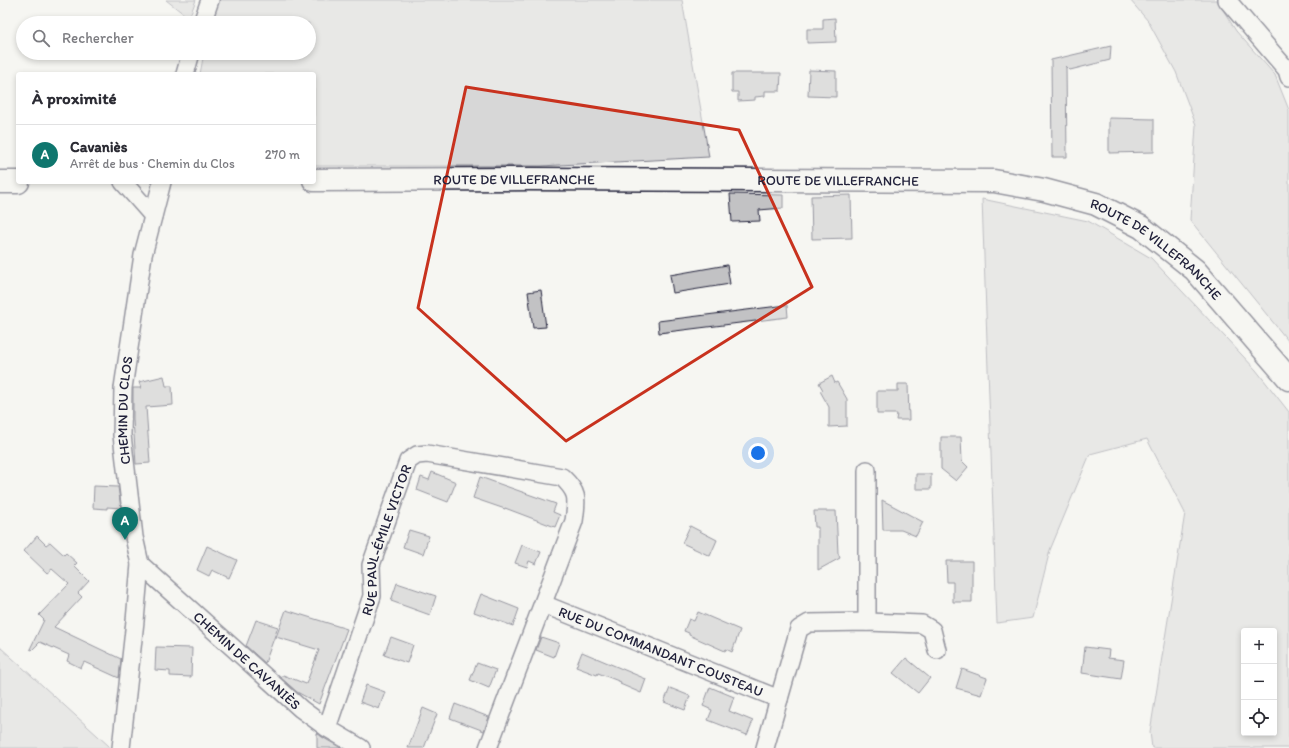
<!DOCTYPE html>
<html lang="fr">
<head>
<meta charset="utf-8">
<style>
	body { margin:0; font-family:Itim,sans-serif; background:#f7f7f7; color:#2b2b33 }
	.controls { position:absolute; right:12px; bottom:12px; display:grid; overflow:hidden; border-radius:4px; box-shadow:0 2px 6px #0003 }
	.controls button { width:36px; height:36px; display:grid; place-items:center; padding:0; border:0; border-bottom:1px solid #e1e1e2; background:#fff; color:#2b2b33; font:20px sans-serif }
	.you { position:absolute; left:758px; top:453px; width:14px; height:14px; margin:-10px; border:3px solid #fff; border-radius:50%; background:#1a73e8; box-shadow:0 0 0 6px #1a73e833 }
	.badge { display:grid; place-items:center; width:26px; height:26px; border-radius:50%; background:#0f766e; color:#fff; font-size:13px; font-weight:700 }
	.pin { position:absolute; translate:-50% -33px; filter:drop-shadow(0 1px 2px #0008) }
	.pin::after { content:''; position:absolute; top:21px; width:14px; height:12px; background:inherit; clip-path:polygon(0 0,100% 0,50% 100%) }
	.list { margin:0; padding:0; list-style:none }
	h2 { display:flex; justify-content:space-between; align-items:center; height:52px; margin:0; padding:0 16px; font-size:17px }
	h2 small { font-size:13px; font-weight:400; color:#7c7c81 }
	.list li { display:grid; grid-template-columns:26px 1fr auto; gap:12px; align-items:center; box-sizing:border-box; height:60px; padding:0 16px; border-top:1px solid #e1e1e2 }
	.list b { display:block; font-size:15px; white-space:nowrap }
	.list p { margin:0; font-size:13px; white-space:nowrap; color:#7c7c81 }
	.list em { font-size:13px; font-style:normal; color:#7c7c81 }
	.icon { flex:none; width:22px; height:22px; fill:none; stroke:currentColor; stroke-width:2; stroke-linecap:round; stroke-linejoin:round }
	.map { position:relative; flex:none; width:1289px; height:748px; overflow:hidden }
	.search { position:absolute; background:#fff; box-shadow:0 2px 6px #0003; left:16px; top:16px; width:300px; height:44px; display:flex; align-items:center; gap:10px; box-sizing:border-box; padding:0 14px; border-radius:22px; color:#7c7c81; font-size:15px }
	.panel { position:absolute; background:#fff; box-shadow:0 2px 6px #0003; left:16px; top:72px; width:300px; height:112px; border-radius:4px }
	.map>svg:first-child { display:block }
	.green { fill:#d7d7d7; stroke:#7c7c89; fill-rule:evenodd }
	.building { fill:#c2c2c4; stroke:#22223b }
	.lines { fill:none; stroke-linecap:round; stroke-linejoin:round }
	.street-casing { stroke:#22223b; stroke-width:20 }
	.primary-casing { stroke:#22223b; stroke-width:25 }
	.street { stroke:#f6f6f2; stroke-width:17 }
	.primary { stroke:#f6f6f2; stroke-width:22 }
	.marked { fill:none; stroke:#c8321e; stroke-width:3; stroke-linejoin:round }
	.labels { text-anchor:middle; stroke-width:3; stroke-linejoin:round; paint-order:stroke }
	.street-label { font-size:14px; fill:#22223b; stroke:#f6f6f2 }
</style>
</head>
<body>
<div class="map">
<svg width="1289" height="748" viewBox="0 0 1289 748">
	<rect width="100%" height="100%" fill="#f6f6f2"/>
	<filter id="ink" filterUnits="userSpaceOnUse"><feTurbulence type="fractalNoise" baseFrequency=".025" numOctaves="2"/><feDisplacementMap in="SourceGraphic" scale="8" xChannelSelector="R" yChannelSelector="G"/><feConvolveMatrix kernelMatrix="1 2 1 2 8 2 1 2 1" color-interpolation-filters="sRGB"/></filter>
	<g filter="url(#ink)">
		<path class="green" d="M 166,0 L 196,0 L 189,18 Z
			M 219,0 L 682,0 L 709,157 L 541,166 L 314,166 L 314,74 L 200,74 L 204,53 L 309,53 L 309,23 L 211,23 Z
			M 1130,0 L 1217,0 L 1236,31 L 1275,75 L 1289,110 L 1289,342 L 1190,220 L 1196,125 L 1176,72 L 1148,21 Z
			M 982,199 L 1088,221 L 1151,258 L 1256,370 L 1289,412 L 1289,748 L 1152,748 L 1150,732 L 1185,513 L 1147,439 L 1090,454 L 1050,550 L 1033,618 L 997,623 ZM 1244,631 L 1274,631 L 1274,733 L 1244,733 Z
			M 0,647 L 109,746 L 109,748 L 0,748 Z"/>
		<path class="building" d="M 835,18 L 836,42 L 807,43 L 807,29 L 823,29 L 823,19 Z
			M 1111,46 L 1110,60 L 1070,70 L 1066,66 L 1067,157 L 1052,157 L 1051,60 Z
			M 809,70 L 836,71 L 836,97 L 808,96 Z
			M 732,73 L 781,73 L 780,91 L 765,91 L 765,96 L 755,97 L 755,100 L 738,101 L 738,92 L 732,92 Z
			M 1109,118 L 1154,119 L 1154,152 L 1109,153 Z
			M 730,194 L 783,195 L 783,208 L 759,210 L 760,221 L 732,222 Z
			M 851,195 L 852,238 L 812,239 L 811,196 Z
			M 727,265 L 730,284 L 673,293 L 670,275 Z
			M 541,290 L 546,327 L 533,328 L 528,292 Z
			M 787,305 L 788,317 L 659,333 L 658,321 Z
			M 164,376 L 166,386 L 172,386 L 173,405 L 146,407 L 150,463 L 136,464 L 133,419 L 133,388 L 141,388 L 139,382 Z
			M 832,376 L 835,383 L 837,382 L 847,399 L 847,426 L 829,427 L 829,407 L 820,391 L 823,390 L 819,383 Z
			M 898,384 L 908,384 L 909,420 L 896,420 L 897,414 L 877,414 L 877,391 L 898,391 Z
			M 941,437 L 961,437 L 962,461 L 968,467 L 956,481 L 941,469 Z
			M 432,472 L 456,482 L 448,502 L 417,490 L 421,477 L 429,480 Z
			M 916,474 L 931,474 L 931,489 L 916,489 Z
			M 480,477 L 556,504 L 553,512 L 560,515 L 555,527 L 505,508 L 505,509 L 473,498 Z
			M 94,486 L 118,487 L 121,508 L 107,507 L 107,509 L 93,508 Z
			M 882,500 L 923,522 L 916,536 L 901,530 L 883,530 Z
			M 814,511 L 836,511 L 838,553 L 840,558 L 818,570 L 818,527 L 815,527 Z
			M 690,526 L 717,540 L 710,556 L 682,543 Z
			M 409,530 L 429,536 L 423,554 L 403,547 Z
			M 37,536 L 46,545 L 50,542 L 64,555 L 66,553 L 77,563 L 74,566 L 89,581 L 78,593 L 82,597 L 54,627 L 121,659 L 119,678 L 84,662 L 81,668 L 67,661 L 69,655 L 40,642 L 32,650 L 30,649 L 44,620 L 39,615 L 69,584 L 52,569 L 47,573 L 24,551 Z
			M 522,545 L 541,552 L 536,564 L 529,561 L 527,567 L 515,563 Z
			M 207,546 L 237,560 L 229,578 L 212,570 L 209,576 L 197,570 Z
			M 946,561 L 972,561 L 972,602 L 953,602 L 953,582 L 947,582 Z
			M 397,583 L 436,596 L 430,615 L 391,601 Z
			M 481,594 L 519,609 L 513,626 L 474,612 Z
			M 286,610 L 347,629 L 319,704 L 297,692 L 281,678 L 283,675 L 306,684 L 319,650 L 276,637 Z
			M 698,612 L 740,630 L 732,652 L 726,649 L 725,651 L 689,635 L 689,633 L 684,631 L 689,619 L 694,621 Z
			M 256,620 L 278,627 L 265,663 L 246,646 Z
			M 391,637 L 413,645 L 407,663 L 384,655 Z
			M 541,637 L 559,643 L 554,657 L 536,650 Z
			M 156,647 L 192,648 L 191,677 L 170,676 L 170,671 L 155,670 Z
			M 1085,647 L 1109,650 L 1108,658 L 1124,660 L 1121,679 L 1082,673 Z
			M 582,652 L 646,679 L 641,693 L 620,684 L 621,682 L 598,673 L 597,675 L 576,667 Z
			M 906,658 L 930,678 L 918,693 L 893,673 Z
			M 477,663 L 496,670 L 489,688 L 470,680 Z
			M 962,669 L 987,678 L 981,695 L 956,688 Z
			M 366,685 L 385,692 L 379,709 L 360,702 Z
			M 710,687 L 734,697 L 729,711 L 753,721 L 747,735 L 708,720 L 712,710 L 703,706 Z
			M 670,688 L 690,696 L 685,710 L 664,702 Z
			M 455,704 L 489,717 L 484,731 L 450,718 Z
			M 423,708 L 437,714 L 424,748 L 408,748 Z
			M 317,733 L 322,737 L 341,748 L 317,748 Z"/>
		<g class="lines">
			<defs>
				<g id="street">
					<path d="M 1227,0 L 1287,70 L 1289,77"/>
					<path d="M 202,23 L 210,0"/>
					<path d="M 185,74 L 191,53"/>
					<path d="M 123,182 L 153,216"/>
					<path d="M 867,470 L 867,622"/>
					<path id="s1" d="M 140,564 L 301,709 L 327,728 L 361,748"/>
					<path id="s2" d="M 543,604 L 779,699"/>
					<path id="s3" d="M 327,728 L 372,596 L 371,565 L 408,461 L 417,455 L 427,454 L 562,477 C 579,493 577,499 574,521 L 488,748"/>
					<path id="s4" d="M 121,748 L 135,621 L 140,564 L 134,537 L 122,435 L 123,388 L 143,255 L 162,182"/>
					<path d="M 765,748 L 799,629 L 809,623 L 867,622 L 922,624 L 932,630 L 937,650"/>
				</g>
				<g id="primary">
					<path id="s5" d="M 314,180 L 530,179 L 994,181 L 1044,190 L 1096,204 L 1141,227 L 1195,270 L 1289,379"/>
					<path d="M 0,182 L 18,182"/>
				</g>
			</defs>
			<use href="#street" class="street-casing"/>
			<use href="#primary" class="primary-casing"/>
			<use href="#street" class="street"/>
			<use href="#primary" class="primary"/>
		</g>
	</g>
	<path d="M0 0H1289V748H0ZM 466,87 L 739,130 L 812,287 L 566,441 L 418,308 Z" fill="#f6f6f2" fill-opacity=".55" fill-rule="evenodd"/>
	<path class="marked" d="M 466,87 L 739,130 L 812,287 L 566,441 L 418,308 Z"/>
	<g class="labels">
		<g class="street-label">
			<text dy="5" stroke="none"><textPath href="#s5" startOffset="200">ROUTE DE VILLEFRANCHE</textPath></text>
			<text dy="5" stroke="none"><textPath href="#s5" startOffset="524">ROUTE DE VILLEFRANCHE</textPath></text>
			<text dy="5" stroke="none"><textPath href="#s5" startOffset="860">ROUTE DE VILLEFRANCHE</textPath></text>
			<text dy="5" stroke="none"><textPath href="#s4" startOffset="340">CHEMIN DU CLOS</textPath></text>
			<text dy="5" stroke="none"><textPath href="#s3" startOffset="198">RUE PAUL-ÉMILE VICTOR</textPath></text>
			<text dy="5" stroke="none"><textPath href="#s2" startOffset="127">RUE DU COMMANDANT COUSTEAU</textPath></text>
			<text dy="5" stroke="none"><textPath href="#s1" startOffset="144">CHEMIN DE CAVANIÈS</textPath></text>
		</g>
	</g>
</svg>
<div class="controls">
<button>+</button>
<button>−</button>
<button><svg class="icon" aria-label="locate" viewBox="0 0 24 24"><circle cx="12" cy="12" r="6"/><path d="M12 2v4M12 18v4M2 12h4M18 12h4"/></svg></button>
</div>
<div class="you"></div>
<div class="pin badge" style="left:125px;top:540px">A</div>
<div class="search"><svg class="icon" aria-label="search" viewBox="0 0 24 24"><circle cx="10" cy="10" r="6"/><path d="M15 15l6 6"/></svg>Rechercher</div>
<section class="panel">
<h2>À proximité<small></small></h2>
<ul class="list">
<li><span class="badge">A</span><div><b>Cavaniès</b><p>Arrêt de bus · Chemin du Clos</p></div><em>270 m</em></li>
</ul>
</section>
</div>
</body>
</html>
